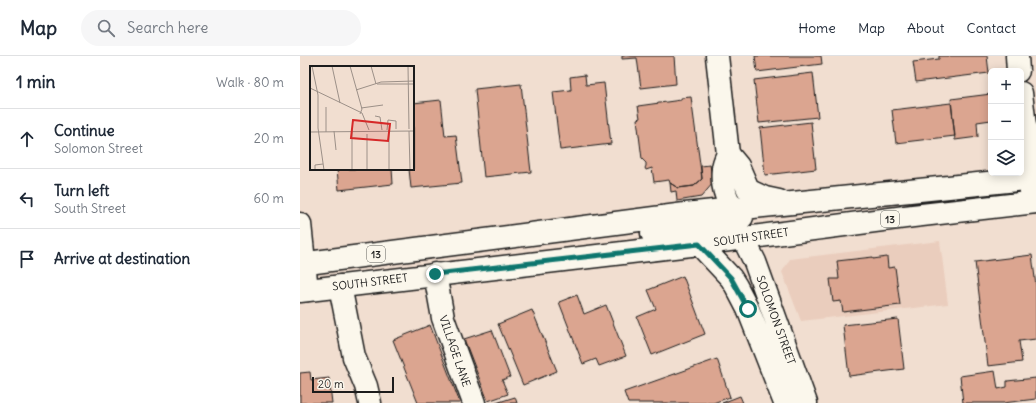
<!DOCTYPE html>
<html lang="en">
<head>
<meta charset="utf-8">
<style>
	body { margin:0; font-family:Delius,sans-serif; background:#f6f6f7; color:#1f2937 }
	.controls { position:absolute; right:12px; top:12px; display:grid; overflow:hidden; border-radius:6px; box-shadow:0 2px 10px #0003 }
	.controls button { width:36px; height:36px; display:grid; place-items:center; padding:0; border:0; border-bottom:1px solid #e0e1e3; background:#fff; color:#1f2937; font:20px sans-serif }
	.scale { position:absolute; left:12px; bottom:10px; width:82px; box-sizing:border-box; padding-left:4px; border:2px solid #1c1c1c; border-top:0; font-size:11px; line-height:14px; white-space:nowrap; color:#1c1c1c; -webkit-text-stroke:3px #fbf7ec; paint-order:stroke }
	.stop { position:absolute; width:12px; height:12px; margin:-9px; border:3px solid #0f766e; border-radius:50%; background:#fff }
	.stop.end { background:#0f766e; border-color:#fff; box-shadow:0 1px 4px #0008 }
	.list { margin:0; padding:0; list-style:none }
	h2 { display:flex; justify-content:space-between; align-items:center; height:52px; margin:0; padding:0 16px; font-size:17px }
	h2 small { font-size:13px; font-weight:400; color:#747a83 }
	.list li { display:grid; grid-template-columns:26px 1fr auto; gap:12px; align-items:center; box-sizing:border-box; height:60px; padding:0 16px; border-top:1px solid #e0e1e3 }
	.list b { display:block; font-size:15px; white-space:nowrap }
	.list p { margin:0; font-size:13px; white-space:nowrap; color:#747a83 }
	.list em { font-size:13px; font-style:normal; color:#747a83 }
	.icon { flex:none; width:22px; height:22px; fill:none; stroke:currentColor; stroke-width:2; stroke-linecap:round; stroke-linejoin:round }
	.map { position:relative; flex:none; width:736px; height:347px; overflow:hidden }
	header { display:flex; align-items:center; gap:24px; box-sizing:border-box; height:56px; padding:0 20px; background:#fff; border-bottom:1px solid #e0e1e3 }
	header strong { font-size:19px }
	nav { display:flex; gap:22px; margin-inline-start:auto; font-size:14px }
	.search { width:280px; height:36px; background:#f6f6f7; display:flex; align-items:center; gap:10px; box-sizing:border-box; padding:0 14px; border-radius:22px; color:#747a83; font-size:15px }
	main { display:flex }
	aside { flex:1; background:#fff }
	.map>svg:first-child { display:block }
	.built { fill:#eacdbd }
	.building { fill:#dba590; stroke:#1c1c1c }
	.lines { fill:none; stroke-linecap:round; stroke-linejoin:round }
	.minor-casing { stroke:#1c1c1c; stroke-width:25 }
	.major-casing { stroke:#1c1c1c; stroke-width:25 }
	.minor { stroke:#fbf7ec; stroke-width:22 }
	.major { stroke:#fbf7ec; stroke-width:22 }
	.route { stroke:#0f766e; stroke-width:5 }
	.labels { text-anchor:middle; stroke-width:3; stroke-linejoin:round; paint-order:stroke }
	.shield { fill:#fbf7ec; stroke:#5f5e5a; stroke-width:1 }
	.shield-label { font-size:10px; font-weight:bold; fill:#1c1c1c }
	.street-label { font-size:11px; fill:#1c1c1c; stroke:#fbf7ec }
	.inset-road { fill:none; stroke:#9c9088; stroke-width:1 }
	.view { fill:#d62828; fill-opacity:0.15; stroke:#d62828; stroke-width:2 }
	.inset-edge { fill:none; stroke:#1c1c1c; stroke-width:2 }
</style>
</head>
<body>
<header>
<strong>Map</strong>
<div class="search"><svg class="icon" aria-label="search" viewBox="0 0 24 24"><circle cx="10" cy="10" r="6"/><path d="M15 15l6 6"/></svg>Search here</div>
<nav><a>Home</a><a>Map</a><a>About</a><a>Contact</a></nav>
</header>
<main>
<aside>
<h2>1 min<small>Walk · 80 m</small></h2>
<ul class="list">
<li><svg class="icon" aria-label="ahead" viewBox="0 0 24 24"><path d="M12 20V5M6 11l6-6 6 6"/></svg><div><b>Continue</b><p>Solomon Street</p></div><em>20 m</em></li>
<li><svg class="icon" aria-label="left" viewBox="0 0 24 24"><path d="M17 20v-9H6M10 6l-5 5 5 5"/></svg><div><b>Turn left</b><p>South Street</p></div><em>60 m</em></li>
<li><svg class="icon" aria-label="arrive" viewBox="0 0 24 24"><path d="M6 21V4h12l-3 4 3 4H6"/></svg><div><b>Arrive at destination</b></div></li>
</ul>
</aside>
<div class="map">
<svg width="736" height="347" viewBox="0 0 736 347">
	<rect width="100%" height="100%" fill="#f1ded0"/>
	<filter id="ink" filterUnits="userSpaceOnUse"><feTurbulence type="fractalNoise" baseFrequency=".025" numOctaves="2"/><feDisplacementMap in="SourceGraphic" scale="8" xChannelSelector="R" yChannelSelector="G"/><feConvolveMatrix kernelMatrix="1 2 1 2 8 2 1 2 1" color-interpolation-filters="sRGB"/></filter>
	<g filter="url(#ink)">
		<path class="built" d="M 640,185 L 648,248 L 501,265 L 482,216 L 490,203 Z"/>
		<path class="building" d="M 322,0 L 374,0 L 376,28 L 341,32 L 337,2 L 322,3 Z
			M 455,0 L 521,0 L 522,8 L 457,16 Z
			M 639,0 L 687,0 L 689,17 L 616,26 L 613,6 L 639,3 Z
			M 513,17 L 518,61 L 459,67 L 454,24 Z
			M 285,19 L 286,29 L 304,27 L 311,88 L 260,94 L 253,36 L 271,34 L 270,21 Z
			M 221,28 L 231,116 L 184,121 L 175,33 Z
			M 691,38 L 691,64 L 677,66 L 678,81 L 655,84 L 651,43 Z
			M 391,41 L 402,123 L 394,130 L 378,132 L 370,127 L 369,124 L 354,126 L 352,112 L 346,114 L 345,112 L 346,110 L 346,107 L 342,103 L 337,63 L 340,62 L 338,50 L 381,44 L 381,42 Z
			M 141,44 L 145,80 L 156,79 L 162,127 L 111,132 L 109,113 L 113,113 L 113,47 Z
			M 651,47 L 655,80 L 596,87 L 592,54 Z
			M 511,66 L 516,113 L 465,119 L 460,72 Z
			M 410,109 L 413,127 L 401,141 L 377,145 L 376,135 L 371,136 L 370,127 L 378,132 L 394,130 L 402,123 L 401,110 Z
			M 37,113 L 92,113 L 93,128 L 39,134 Z
			M 732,199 L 736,230 L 736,283 L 719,285 L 722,306 L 688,310 L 675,206 Z
			M 573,201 L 573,203 L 587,201 L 588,212 L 595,211 L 600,249 L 543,256 L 541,245 L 533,246 L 530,223 L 539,223 L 537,205 Z
			M 383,220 L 405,278 L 352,299 L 337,261 L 356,253 L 348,234 Z
			M 277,239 L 284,258 L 306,249 L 326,300 L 299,310 L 296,303 L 283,308 L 259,246 Z
			M 232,254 L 257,315 L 223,329 L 198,268 Z
			M 598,263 L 604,313 L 549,320 L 543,269 Z
			M 130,269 L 160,347 L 118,347 L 93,284 Z
			M 192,274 L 210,321 L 202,324 L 208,338 L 188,345 L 164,283 Z
			M 417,303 L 430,341 L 413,347 L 328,347 L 324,336 Z
			M 695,315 L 698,333 L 707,331 L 707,325 L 736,322 L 736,343 L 703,347 L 663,347 L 660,320 Z
			M 10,316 L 11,324 L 29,322 L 32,347 L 0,347 L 0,317 Z
			M 440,340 L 443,347 L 422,347 Z
			M 215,341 L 217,347 L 196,347 Z"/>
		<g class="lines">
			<defs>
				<path id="minor" d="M 417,0 L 428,98
					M 717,0 L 718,15
					M 721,37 L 728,95 L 729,123 L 733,146
					M 0,168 L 7,234
					M 443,182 L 455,206 L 506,347
					M 399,188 L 431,222 L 436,230 L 448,253 L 485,347
					M 135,218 L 143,262 L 174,347
					M 40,230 L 54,301 L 66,330 L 70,347"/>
				<path id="major" d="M 442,161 C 427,152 421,129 423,113 C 423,108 426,102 428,98 L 438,110 L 448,133 L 452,136 L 465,142 L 479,145
					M 352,177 C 374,174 420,164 439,178
					M 0,208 L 385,158 L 736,122
					M 0,235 L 399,188 L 613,160 L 736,146"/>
			</defs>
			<use href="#minor" class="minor-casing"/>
			<use href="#major" class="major-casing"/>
			<use href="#minor" class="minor"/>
			<use href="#major" class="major"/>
		</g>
	</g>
	<g class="lines" filter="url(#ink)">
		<path class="route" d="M 135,218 L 399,188 L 431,222 L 448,253"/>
	</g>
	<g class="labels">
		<g class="shield">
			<rect x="581" y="155" width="18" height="16" rx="3"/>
			<rect x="67" y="190" width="18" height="16" rx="3"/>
		</g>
		<g class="shield-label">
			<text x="590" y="167">13</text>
			<text x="76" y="202">13</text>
		</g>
		<g class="street-label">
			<text transform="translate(451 181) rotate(-8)" y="4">SOUTH STREET</text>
			<text transform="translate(70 226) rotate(-7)" y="4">SOUTH STREET</text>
			<text transform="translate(476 264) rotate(70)" y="4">SOLOMON STREET</text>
			<text transform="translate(155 295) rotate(71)" y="4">VILLAGE LANE</text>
		</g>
	</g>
	<g transform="translate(10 10)">
		<rect width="104" height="104" fill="#f1ded0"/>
		<path class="inset-road" d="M 2,0 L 8,29 L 8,62 L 14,104M 22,0 L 30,37M 40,0 L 52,43 L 50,48M 61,0 L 66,18M 98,0 L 99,63M 67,18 L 104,18M 0,22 L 52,47 L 59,64M 46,24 L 71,16 L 104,15M 51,42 L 73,39M 65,50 L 70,51 L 72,64M 42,64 L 42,104M 77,64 L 78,54 L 86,55 L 86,63M 79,64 L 79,104M 24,65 L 26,84M 99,65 L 100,104M 0,66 L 104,65M 16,66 L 16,41M 57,68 L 57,104M 5,104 L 5,99 L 13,98"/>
		<path class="view" d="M 43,54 L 80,58 L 78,75 L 41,72 Z"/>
		<rect width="104" height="104" class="inset-edge"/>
	</g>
</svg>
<div class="controls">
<button>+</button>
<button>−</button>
<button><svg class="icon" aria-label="layers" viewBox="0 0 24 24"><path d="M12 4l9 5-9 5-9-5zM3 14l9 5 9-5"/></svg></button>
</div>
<div class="scale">20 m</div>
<div class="stop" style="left:448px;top:253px"></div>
<div class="stop end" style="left:135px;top:218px"></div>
</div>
</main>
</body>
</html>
